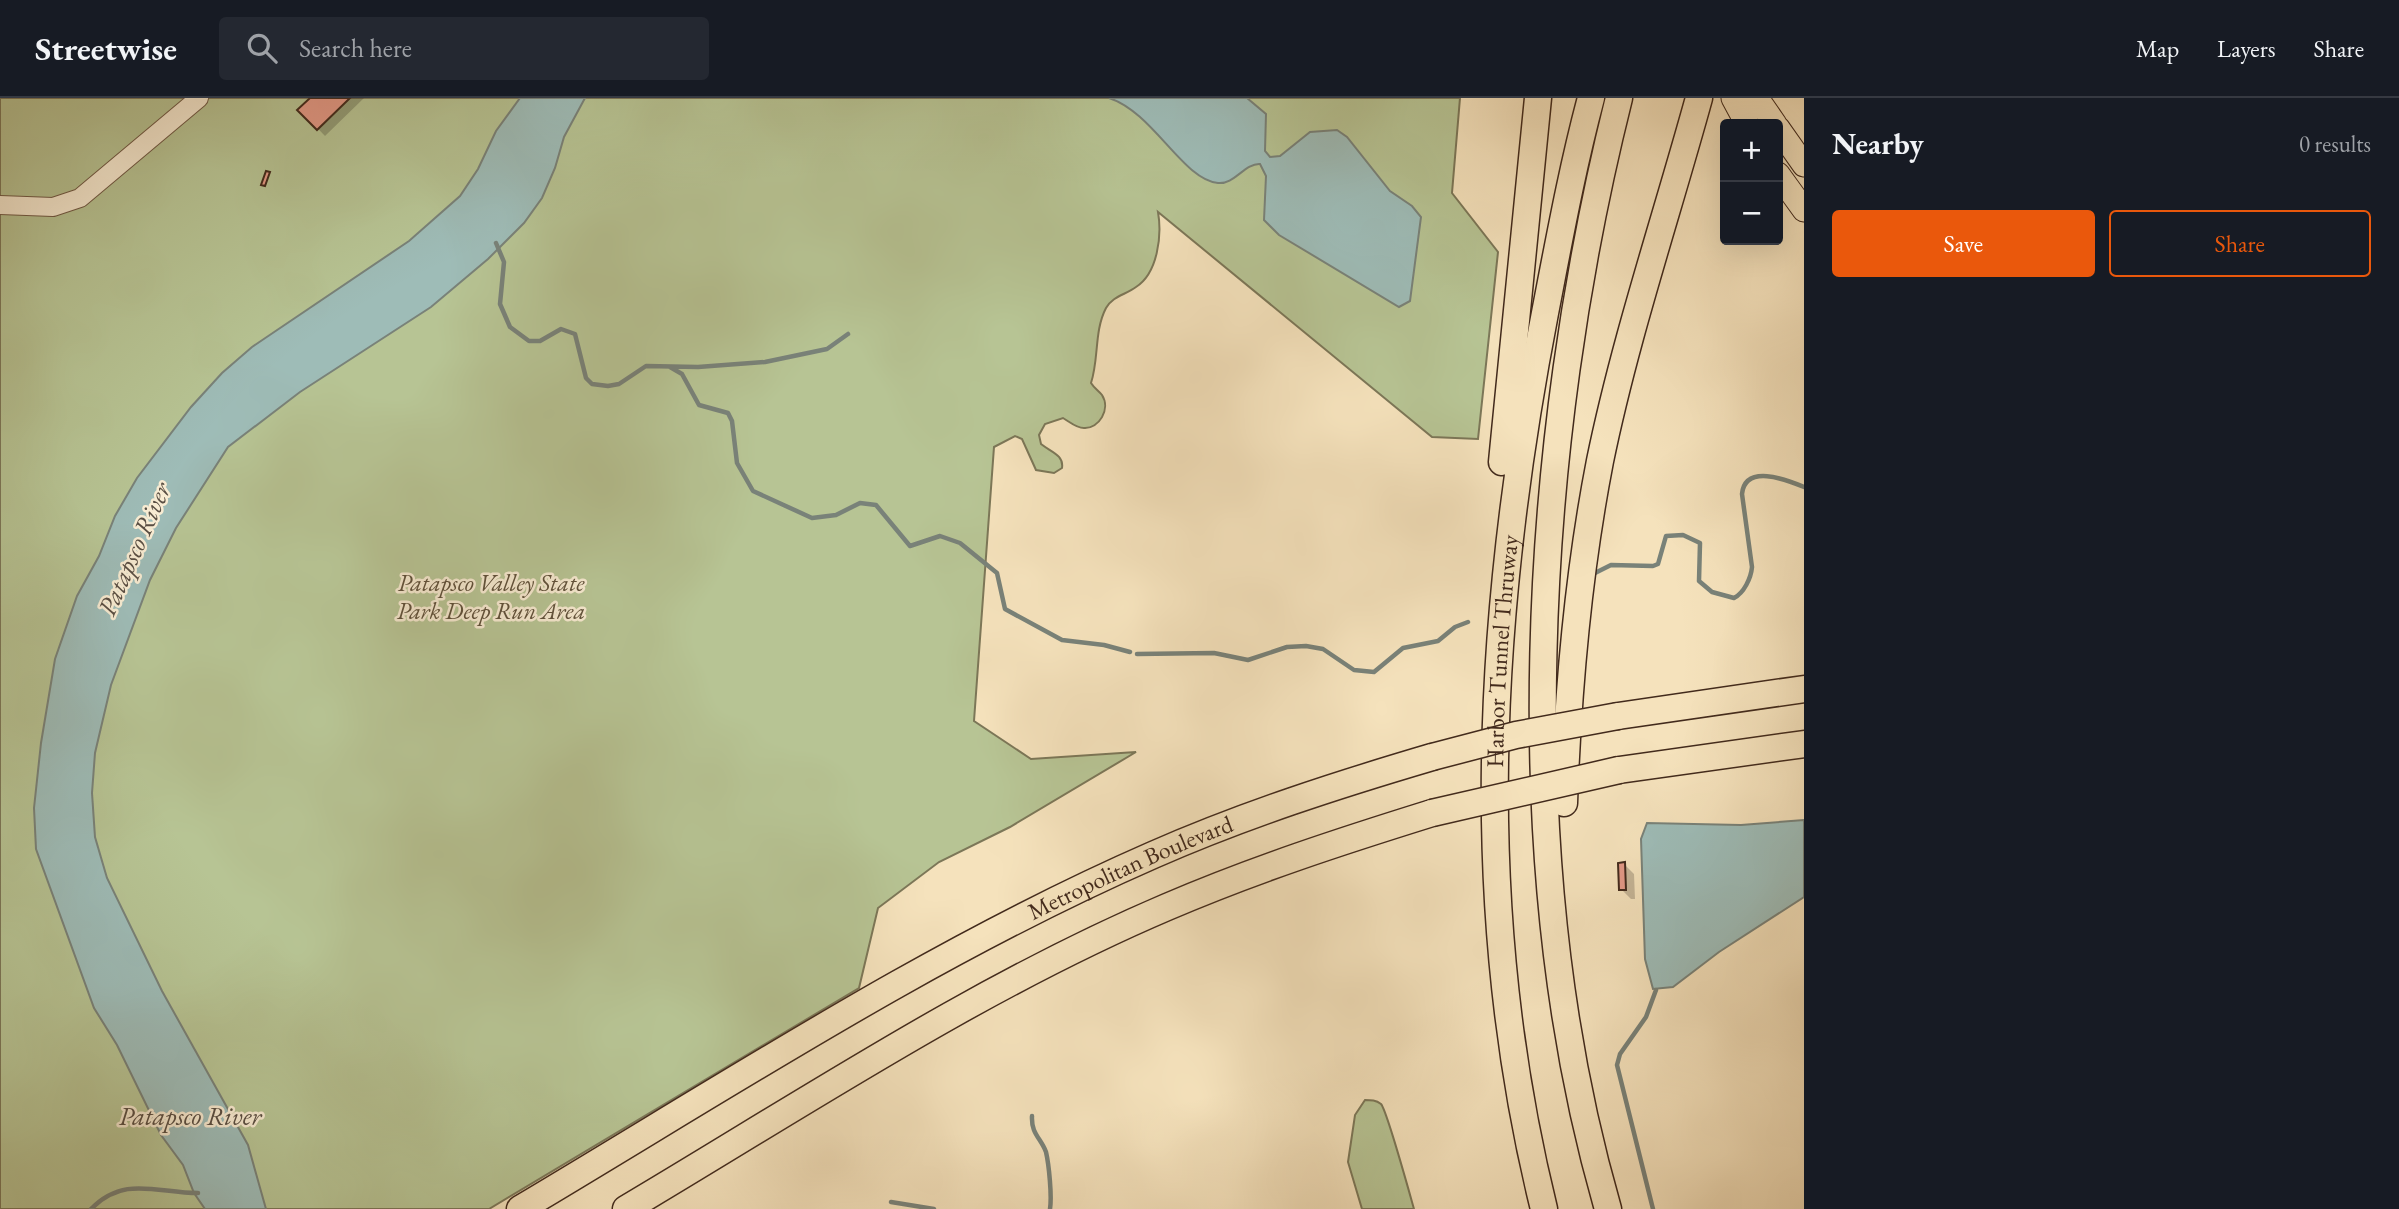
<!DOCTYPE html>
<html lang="en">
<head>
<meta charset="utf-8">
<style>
	body { margin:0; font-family:"EB Garamond",serif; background:#242831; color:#f1f3f6 }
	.controls { position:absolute; right:21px; top:21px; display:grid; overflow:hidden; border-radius:7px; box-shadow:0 7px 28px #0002 }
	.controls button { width:63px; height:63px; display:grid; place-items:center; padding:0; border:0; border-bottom:2px solid #363941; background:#171b24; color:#f1f3f6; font:35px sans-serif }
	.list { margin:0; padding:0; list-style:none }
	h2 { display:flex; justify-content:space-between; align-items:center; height:91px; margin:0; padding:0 28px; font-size:30px }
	h2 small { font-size:23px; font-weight:400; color:#9ea1a6 }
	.actions { display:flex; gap:14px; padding:21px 28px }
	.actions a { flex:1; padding:16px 0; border:2px solid #ea580c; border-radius:7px; text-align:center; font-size:24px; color:#ea580c }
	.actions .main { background:#ea580c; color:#fff }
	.icon { flex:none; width:38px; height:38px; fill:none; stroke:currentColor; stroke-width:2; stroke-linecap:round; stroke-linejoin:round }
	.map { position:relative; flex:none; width:1804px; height:1111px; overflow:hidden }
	header { display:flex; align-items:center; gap:42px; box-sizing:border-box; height:98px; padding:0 35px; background:#171b24; border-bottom:2px solid #363941 }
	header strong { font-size:33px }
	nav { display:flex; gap:38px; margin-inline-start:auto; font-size:24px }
	.search { width:490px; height:63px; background:#242831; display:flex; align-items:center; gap:18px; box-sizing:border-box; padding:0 24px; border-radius:7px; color:#9ea1a6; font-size:26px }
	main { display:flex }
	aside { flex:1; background:#171b24 }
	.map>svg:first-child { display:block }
	.green { fill:#b7c494; stroke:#7c7758; stroke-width:2 }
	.water { fill:#9ebcb7; stroke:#798279; stroke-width:2 }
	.shadow { fill:#0003 }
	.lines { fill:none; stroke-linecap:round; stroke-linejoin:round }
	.stream { stroke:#798279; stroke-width:4.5 }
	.building { fill:#e39987; stroke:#422a1c; stroke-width:2 }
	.tertiary-casing { stroke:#6f5844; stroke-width:20 }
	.primary-casing { stroke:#422a1c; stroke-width:25 }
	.motorway-casing { stroke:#422a1c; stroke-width:29 }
	.tertiary { stroke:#f8ecd3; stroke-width:18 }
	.primary { stroke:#f5e2bc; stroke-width:23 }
	.motorway { stroke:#f5e2bc; stroke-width:26 }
	.motorway-bridge-casing { stroke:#422a1c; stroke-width:29; stroke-linecap:butt }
	.motorway-bridge { stroke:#f5e2bc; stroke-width:26 }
	.labels { text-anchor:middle; stroke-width:5; stroke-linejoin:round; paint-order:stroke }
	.park-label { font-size:24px; font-style:italic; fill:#5f503a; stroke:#f8ecd3 }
	.street-label { font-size:24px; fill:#422a1c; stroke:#f8ecd3 }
	.water-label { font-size:26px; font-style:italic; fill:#594e43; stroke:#f8ecd3 }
</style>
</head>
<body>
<header>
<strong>Streetwise</strong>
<div class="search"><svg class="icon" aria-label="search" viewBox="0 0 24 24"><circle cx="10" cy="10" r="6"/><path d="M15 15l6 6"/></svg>Search here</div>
<nav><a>Map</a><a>Layers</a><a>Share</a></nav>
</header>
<main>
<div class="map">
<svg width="1804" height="1111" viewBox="0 0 1804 1111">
	<rect width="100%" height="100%" fill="#f5e2bc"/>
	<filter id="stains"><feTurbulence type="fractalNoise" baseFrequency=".00286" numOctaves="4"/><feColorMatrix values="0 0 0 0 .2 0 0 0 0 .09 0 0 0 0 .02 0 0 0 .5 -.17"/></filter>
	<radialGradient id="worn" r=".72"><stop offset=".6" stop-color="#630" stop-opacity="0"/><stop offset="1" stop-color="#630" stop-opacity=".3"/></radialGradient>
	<path class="green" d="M 0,0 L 1460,0 L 1452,95 L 1498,154 L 1478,341 L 1432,339 L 1158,114 C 1162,137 1158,175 1136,189 C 1125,197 1113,198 1106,210 C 1094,233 1099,261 1091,285 C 1094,290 1099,293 1102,297 C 1111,311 1099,331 1084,330 C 1076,330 1070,324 1063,320 L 1045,326 L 1039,337 L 1041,346 C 1051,354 1064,357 1062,370 L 1054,375 L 1036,372 L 1022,341 L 1015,338 L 994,349 L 974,623 L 1031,661 L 1136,654 L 1010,729 L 939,764 L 878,810 L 859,890 L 489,1111 L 0,1111 Z
		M 1365,1002 C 1371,1002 1376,1002 1381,1006 C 1387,1013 1410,1097 1414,1111 L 1362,1111 L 1348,1064 L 1355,1017 Z"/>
	<path class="water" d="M 520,0 L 585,0 L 564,39 L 555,70 L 542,100 L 524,125 L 488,161 L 431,209 L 300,294 L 228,349 L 176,430 L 150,482 L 111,587 L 95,655 L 92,695 L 95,739 L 107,780 L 162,893 L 248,1047 L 266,1111 L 205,1111 L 194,1095 L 183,1067 L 161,1037 L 117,947 L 94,910 L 36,751 L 34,710 L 41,645 L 55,561 L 77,498 L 99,458 L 115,418 L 137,380 L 191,309 L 222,275 L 252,249 L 409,143 L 460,98 L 478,71 L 496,33 Z
		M 1109,0 L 1247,0 L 1266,16 L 1265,53 L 1270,59 L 1280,58 L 1310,34 L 1337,32 L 1347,39 L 1390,93 L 1412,108 L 1421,119 L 1410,203 L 1399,209 L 1279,137 L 1264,122 L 1266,78 L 1260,66 C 1245,65 1234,87 1218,85 C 1183,82 1153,14 1109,0 Z
		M 1804,722 L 1804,799 L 1719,854 L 1673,889 L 1653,891 L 1645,861 L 1641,741 L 1647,725 L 1741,727 Z"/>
	<path class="shadow" d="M 312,0 L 364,0 L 325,38 L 300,12 Z
		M 1624,766 L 1634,776 L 1635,801 L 1631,801 L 1621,791 Z"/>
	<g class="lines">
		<path class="stream" d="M 496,145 L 504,164 L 500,206 L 510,229 L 529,243 L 540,243 L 561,231 L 575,236 L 586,280 L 592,286 L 608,288 L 619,286 L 646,268 L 698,269 L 765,264 L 827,251 L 848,236
			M 670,269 L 682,276 L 699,307 L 728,315 L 732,323 L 737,365 L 753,393 L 812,420 L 836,417 L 860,405 L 876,407 L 910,448 L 940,438 L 960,445 L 997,475 L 1005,511 L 1062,542 L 1104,547 L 1130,554
			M 1591,477 L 1611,467 L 1653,468 L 1658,466 L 1666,438 L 1683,437 L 1700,445 L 1699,483 L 1712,494 L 1734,500 C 1744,495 1751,480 1752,469 L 1742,396 C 1745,366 1785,381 1804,389
			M 1137,556 L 1214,555 L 1248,562 L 1287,549 L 1306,548 L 1323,551 L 1354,572 L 1374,574 L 1403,550 L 1438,543 L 1455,529 L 1468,524
			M 1032,1018 C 1031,1036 1041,1040 1046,1054 C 1049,1067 1052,1098 1050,1111
			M 891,1104 L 934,1111
			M 91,1111 C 124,1077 157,1095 198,1095
			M 1653,1111 L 1617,967 L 1620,956 L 1646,919 L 1656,892"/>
	</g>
	<path class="building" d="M 310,0 L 350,0 L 317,32 L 297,12 Z
		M 266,73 L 270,74 L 265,88 L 261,87 Z
		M 1625,764 L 1626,792 L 1619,792 L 1618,765 Z"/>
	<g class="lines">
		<defs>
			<path id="tertiary" d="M 0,107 L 53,109 L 80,100 L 199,0"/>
			<path id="primary" d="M 1733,0 L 1747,26
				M 1757,0 L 1775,26
				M 1778,30 L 1804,67
				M 1778,76 L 1804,112"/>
			<g id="motorway">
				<path d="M 1502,364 L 1538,0"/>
				<path d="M 1618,618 L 1804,591"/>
				<path d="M 1619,672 L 1804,646"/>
				<path d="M 1564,705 C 1568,590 1578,476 1600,363 C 1625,241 1666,120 1699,0"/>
				<path id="s1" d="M 520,1111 C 727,988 931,854 1153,757 C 1244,717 1337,687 1432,659"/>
				<path d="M 626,1111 C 803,1006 977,890 1167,809 C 1253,772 1342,743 1432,715"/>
				<path id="s2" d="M 1544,1111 C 1470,812 1487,515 1545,215 C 1559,143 1572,71 1591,0"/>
				<path d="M 1608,1111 C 1508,766 1532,346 1619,0"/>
			</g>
		</defs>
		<use href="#tertiary" class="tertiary-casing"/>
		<use href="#primary" class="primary-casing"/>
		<use href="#motorway" class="motorway-casing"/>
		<use href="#tertiary" class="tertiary"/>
		<use href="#primary" class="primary"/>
		<use href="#motorway" class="motorway"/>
		<defs>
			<path id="motorway-bridge" d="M 1432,659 L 1516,637 L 1618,618
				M 1432,715 L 1619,672"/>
		</defs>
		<use href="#motorway-bridge" class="motorway-bridge-casing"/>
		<use href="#motorway-bridge" class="motorway-bridge"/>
	</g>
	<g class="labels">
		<g class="park-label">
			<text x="491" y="493">Patapsco Valley State<tspan x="491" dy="28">Park Deep Run Area</tspan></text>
		</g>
		<g class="street-label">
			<text dy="8" stroke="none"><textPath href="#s2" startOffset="562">Harbor Tunnel Thruway</textPath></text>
			<text dy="8" stroke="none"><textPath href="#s1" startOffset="700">Metropolitan Boulevard</textPath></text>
		</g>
		<g class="water-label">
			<text transform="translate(134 451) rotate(-66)" y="9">Patapsco River</text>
			<text x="190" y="1027">Patapsco River</text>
		</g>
	</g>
	<rect width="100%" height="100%" filter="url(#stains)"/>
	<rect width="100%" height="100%" fill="url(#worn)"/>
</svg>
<div class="controls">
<button>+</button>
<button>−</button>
</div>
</div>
<aside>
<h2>Nearby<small>0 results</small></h2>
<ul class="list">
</ul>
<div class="actions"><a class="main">Save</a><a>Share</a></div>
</aside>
</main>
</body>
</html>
